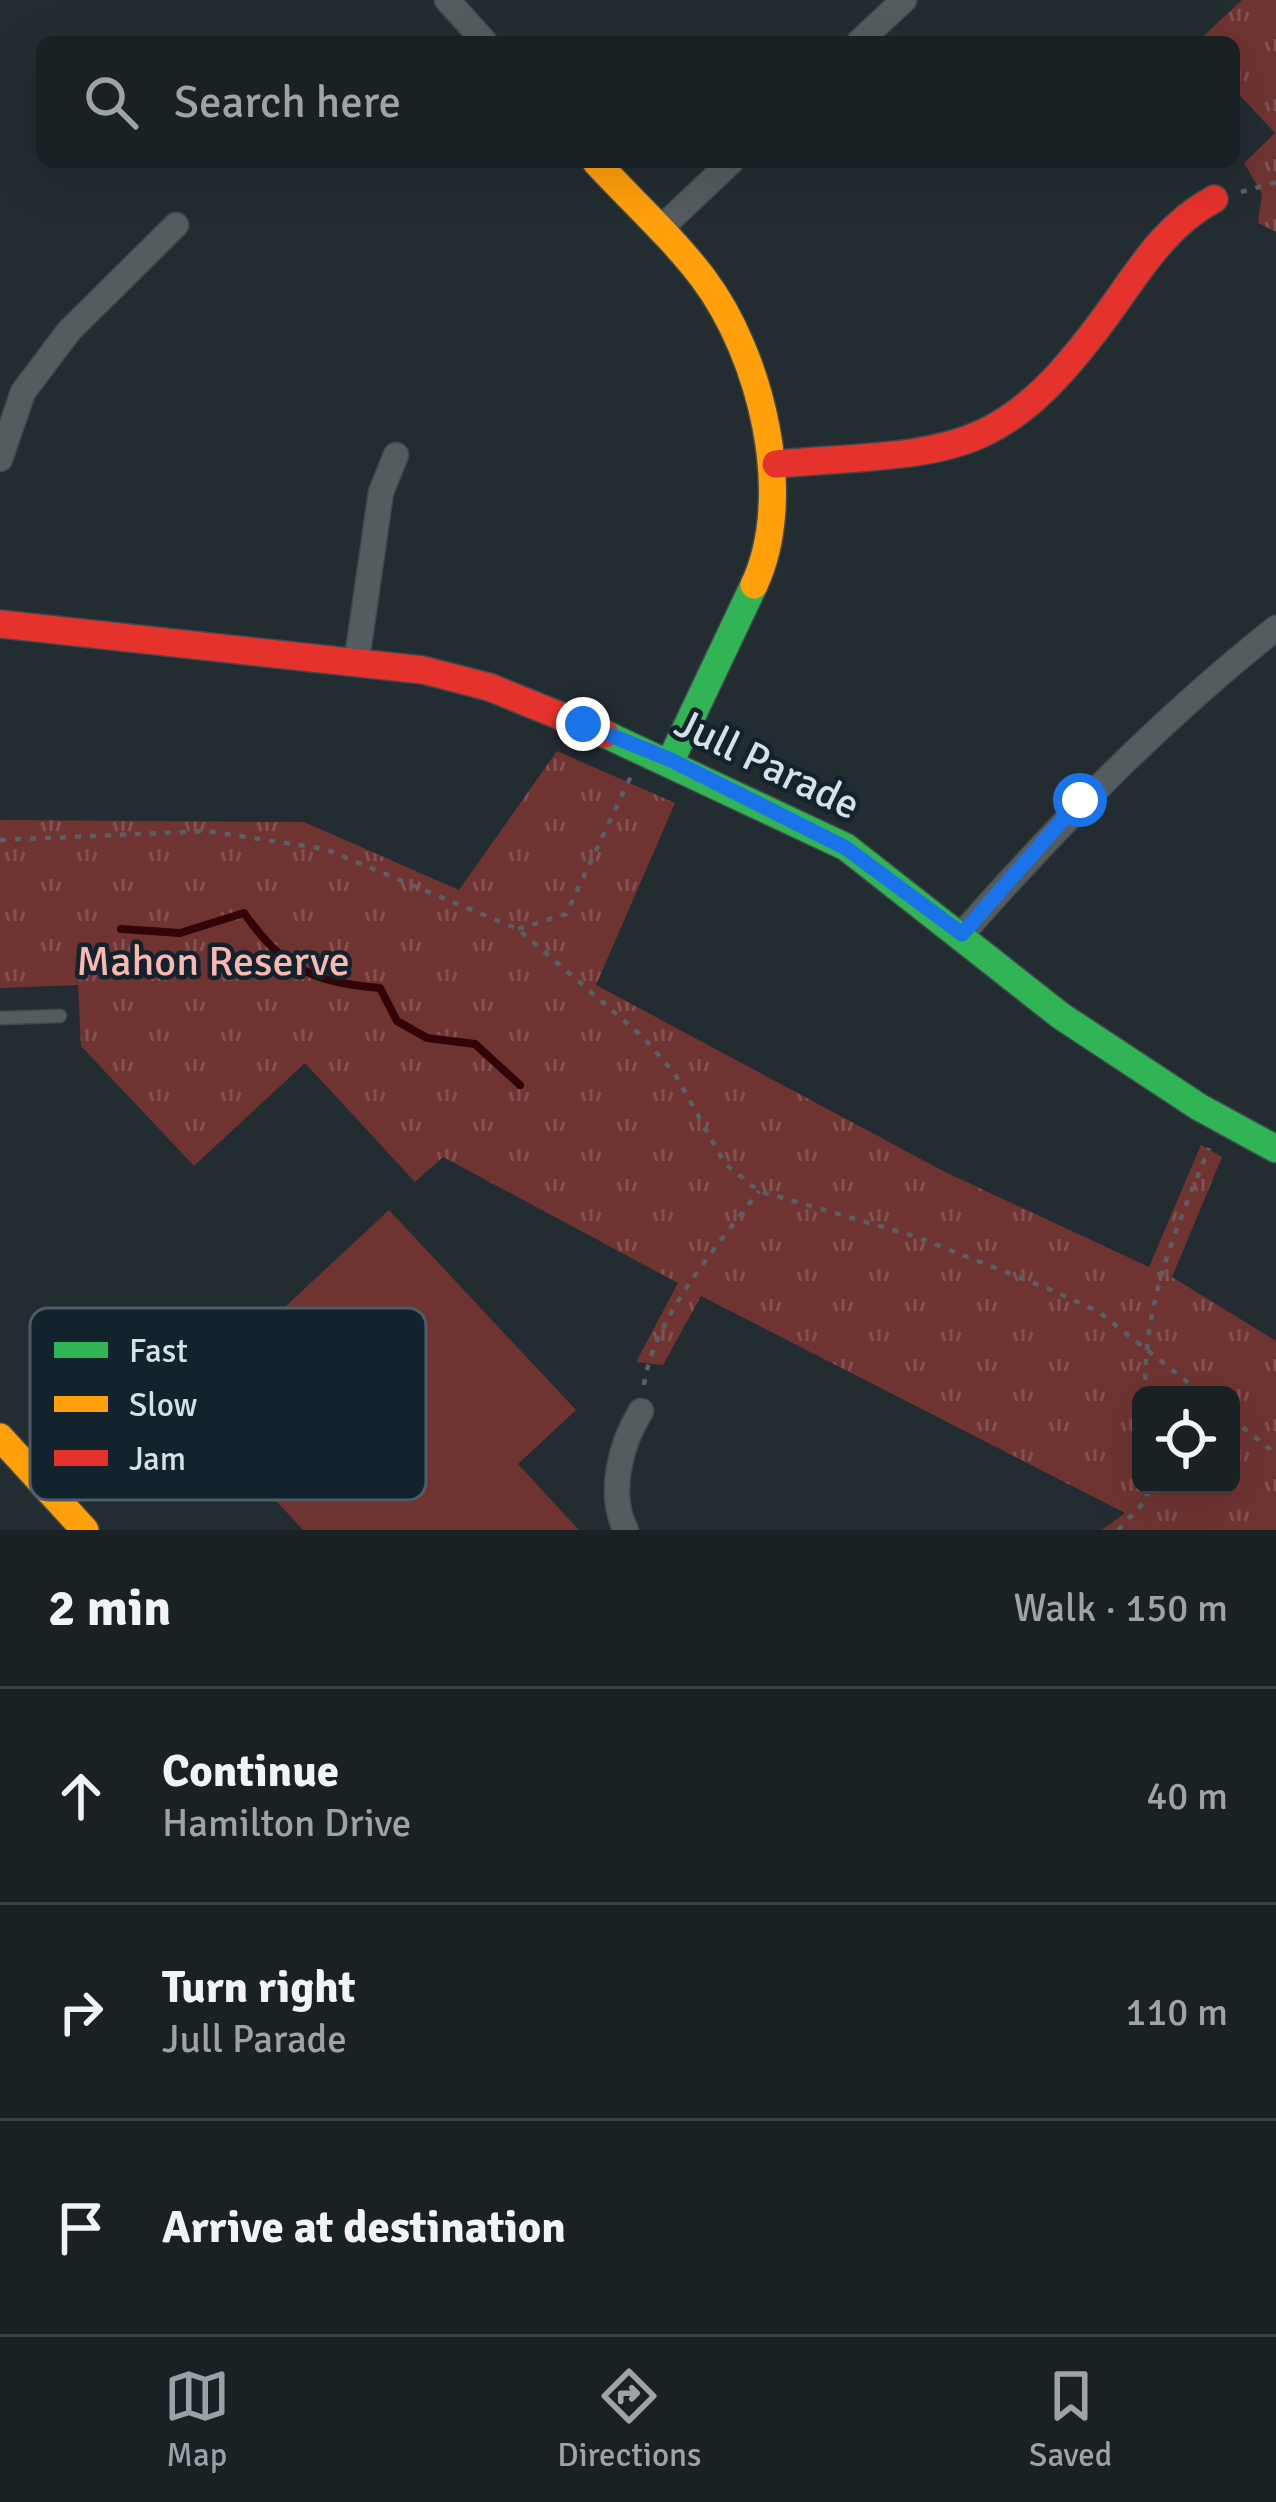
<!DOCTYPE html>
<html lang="en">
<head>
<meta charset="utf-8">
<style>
	body { margin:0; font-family:Signika,sans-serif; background:#23292d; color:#f1f3f6 }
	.controls { position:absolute; right:36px; bottom:36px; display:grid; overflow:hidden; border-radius:18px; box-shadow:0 12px 48px #0002 }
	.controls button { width:108px; height:108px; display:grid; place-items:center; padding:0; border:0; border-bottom:3px solid #383e42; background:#1a2125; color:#f1f3f6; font:60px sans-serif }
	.stop { position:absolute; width:36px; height:36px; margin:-27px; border:9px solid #1a73e8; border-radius:50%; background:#fff }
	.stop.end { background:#1a73e8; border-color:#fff; box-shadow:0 3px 12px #0008 }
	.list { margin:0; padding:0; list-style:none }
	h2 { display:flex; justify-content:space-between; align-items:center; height:156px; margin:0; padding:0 48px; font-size:51px }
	h2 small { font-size:39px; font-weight:400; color:#9fa3a7 }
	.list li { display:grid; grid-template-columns:78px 1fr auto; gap:36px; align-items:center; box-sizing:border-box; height:216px; padding:0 48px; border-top:3px solid #383e42 }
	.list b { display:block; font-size:45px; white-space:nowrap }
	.list p { margin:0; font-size:39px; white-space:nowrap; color:#9fa3a7 }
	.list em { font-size:39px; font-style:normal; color:#9fa3a7 }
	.icon { flex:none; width:66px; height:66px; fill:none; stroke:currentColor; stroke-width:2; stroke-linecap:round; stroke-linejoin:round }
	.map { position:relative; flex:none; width:1276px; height:1530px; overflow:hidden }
	.search { position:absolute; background:#1a2125; box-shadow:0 12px 48px #0002; left:36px; right:36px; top:36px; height:132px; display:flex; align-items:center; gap:30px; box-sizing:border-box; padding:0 42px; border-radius:18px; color:#9fa3a7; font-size:45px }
	.sheet { height:804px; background:#1a2125 }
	nav { display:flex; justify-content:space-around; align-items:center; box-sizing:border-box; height:168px; border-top:3px solid #383e42; background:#1a2125; font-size:33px; color:#9fa3a7 }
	nav a { display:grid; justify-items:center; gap:6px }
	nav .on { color:#97a2a7 }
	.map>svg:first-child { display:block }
	.grass { fill:url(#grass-tufts); fill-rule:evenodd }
	.pitch { fill:#6f3432 }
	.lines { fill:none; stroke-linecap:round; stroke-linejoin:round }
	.stream { stroke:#320407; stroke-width:8 }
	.lane-casing { stroke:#41494d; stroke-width:15 }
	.street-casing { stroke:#41494d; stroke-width:27 }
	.fast-casing { stroke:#41494d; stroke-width:30 }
	.slow-casing { stroke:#41494d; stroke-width:30 }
	.jam-casing { stroke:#41494d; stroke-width:30 }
	.path { stroke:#596064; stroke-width:4.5; stroke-dasharray:6 9; stroke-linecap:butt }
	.lane { stroke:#555c60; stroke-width:12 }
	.street { stroke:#555c60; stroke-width:24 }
	.fast { stroke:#30b455; stroke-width:27 }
	.slow { stroke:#ff9f0a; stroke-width:27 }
	.jam { stroke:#e5322d; stroke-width:27 }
	.route { stroke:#1a73e8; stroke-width:15 }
	.labels { text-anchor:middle; stroke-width:9; stroke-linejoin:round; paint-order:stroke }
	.street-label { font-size:42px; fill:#d6e1e7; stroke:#13232d }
	.park-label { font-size:42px; fill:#fbb7b0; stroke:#13232d }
	.key { fill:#13232d; stroke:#4e5c65; stroke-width:3 }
	.key-label { font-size:33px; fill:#d6e1e7 }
</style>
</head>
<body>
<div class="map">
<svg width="1276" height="1530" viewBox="0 0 1276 1530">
	<defs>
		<pattern id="grass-tufts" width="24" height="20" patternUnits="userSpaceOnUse" patternTransform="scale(3)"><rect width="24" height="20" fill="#6f3432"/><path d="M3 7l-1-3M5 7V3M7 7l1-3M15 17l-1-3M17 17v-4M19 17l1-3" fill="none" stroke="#835150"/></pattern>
	</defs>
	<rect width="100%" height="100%" fill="#232c31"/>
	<path class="grass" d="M 1242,0 L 1276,0 L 1276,232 L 1258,223 L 1262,194 L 1244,163 L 1275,133 L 1234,89 L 1234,42 L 1197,42 Z
		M 557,751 L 675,803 L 596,985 L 945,1172 L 1149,1267 L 1201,1145 L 1222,1157 L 1172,1277 L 1276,1341 L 1276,1530 L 1102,1530 L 1125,1513 L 701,1296 L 663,1365 L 636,1362 L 678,1283 L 443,1157 L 415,1182 L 305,1063 L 194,1166 L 81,1046 L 78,985 L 0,988 L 0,820 L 304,822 L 459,890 ZM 1141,1395 L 1231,1395 L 1231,1485 L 1141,1485 Z"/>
	<path class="pitch" d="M 389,1210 L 576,1410 L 518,1464 L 579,1530 L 303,1530 L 184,1401 Z"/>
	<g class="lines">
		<path class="stream" d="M 121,929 L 180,933 L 244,913 C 284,969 312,982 380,988 L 397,1021 L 427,1038 L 475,1044 L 520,1085"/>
		<defs>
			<path id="lane" d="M 0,1018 L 60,1016"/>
			<path id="street" d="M 447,0 L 485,42
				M 859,42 L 904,0
				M 659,230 L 731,162
				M 0,459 L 23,392 L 69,331 L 176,225
				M 357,659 L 381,492 L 396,455
				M 962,934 C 1060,823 1160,720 1276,628
				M 626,1530 C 607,1494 621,1443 641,1411"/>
			<path id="fast" d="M 605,734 L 846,847 L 1061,1016 L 1199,1107 L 1276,1149
				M 671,760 L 754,585"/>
			<path id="slow" d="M 596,162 C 631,200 672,237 703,278 C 761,355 796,496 754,585
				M 0,1437 L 85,1530"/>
			<path id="jam" d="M 776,464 C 956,450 1001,463 1114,305 C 1143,264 1168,224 1214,199
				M 0,624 L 423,670 L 489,687 L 605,734"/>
		</defs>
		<use href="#lane" class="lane-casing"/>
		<use href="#street" class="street-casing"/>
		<use href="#fast" class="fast-casing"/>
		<use href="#slow" class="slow-casing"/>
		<use href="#jam" class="jam-casing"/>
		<path class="path" d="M 1241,192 L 1276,182
			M 0,840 L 207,831 L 325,849 L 518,929 L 643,1037 L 675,1074 L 725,1164 L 759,1191 L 914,1236 L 1049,1289 L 1099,1312 L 1204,1395
			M 518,929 L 566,914 L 631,776
			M 644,1385 C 653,1318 719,1244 759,1191
			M 1145,1395 C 1144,1299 1174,1235 1209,1148
			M 1231,1418 L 1276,1454
			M 1118,1530 L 1147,1499 L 1147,1485"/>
		<use href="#lane" class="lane"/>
		<use href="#street" class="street"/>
		<use href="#fast" class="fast"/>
		<use href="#slow" class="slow"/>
		<use href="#jam" class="jam"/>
	</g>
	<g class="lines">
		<path class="route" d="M 583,724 L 671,760 L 846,848 L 962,934 L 1080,800"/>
	</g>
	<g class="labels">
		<g class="street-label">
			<text transform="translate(768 763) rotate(26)" y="15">Jull Parade</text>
		</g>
		<g class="park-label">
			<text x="213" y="975">Mahon Reserve</text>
		</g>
	</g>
	<rect x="30" y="1308" width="396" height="192" rx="18" class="key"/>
	<rect x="54" y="1342" width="54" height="16" fill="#30b455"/>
	<rect x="54" y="1396" width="54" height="16" fill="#ff9f0a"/>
	<rect x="54" y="1450" width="54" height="16" fill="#e5322d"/>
	<g class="key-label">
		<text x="129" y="1362">Fast</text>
		<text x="129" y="1416">Slow</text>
		<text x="129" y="1470">Jam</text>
	</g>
</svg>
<div class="controls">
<button><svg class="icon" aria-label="locate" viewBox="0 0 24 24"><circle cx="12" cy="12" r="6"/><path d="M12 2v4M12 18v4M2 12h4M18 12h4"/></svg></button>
</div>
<div class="stop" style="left:1080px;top:800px"></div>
<div class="stop end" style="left:583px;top:724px"></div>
<div class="search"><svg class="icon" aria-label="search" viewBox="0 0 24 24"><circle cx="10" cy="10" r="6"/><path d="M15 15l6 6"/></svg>Search here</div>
</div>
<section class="sheet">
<h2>2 min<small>Walk · 150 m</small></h2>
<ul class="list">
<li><svg class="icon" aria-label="ahead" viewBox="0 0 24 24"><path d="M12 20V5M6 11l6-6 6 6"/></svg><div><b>Continue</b><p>Hamilton Drive</p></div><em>40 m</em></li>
<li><svg class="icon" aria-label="right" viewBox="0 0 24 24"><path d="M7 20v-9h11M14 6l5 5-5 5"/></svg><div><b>Turn right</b><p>Jull Parade</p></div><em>110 m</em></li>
<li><svg class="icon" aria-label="arrive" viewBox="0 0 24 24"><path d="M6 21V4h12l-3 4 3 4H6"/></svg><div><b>Arrive at destination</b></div></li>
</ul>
</section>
<nav>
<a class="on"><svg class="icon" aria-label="map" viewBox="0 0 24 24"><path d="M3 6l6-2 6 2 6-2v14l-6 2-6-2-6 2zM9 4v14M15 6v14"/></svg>Map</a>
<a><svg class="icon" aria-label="directions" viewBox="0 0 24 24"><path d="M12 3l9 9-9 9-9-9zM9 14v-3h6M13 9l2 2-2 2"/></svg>Directions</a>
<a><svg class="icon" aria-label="saved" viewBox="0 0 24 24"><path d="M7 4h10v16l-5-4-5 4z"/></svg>Saved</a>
</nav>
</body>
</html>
